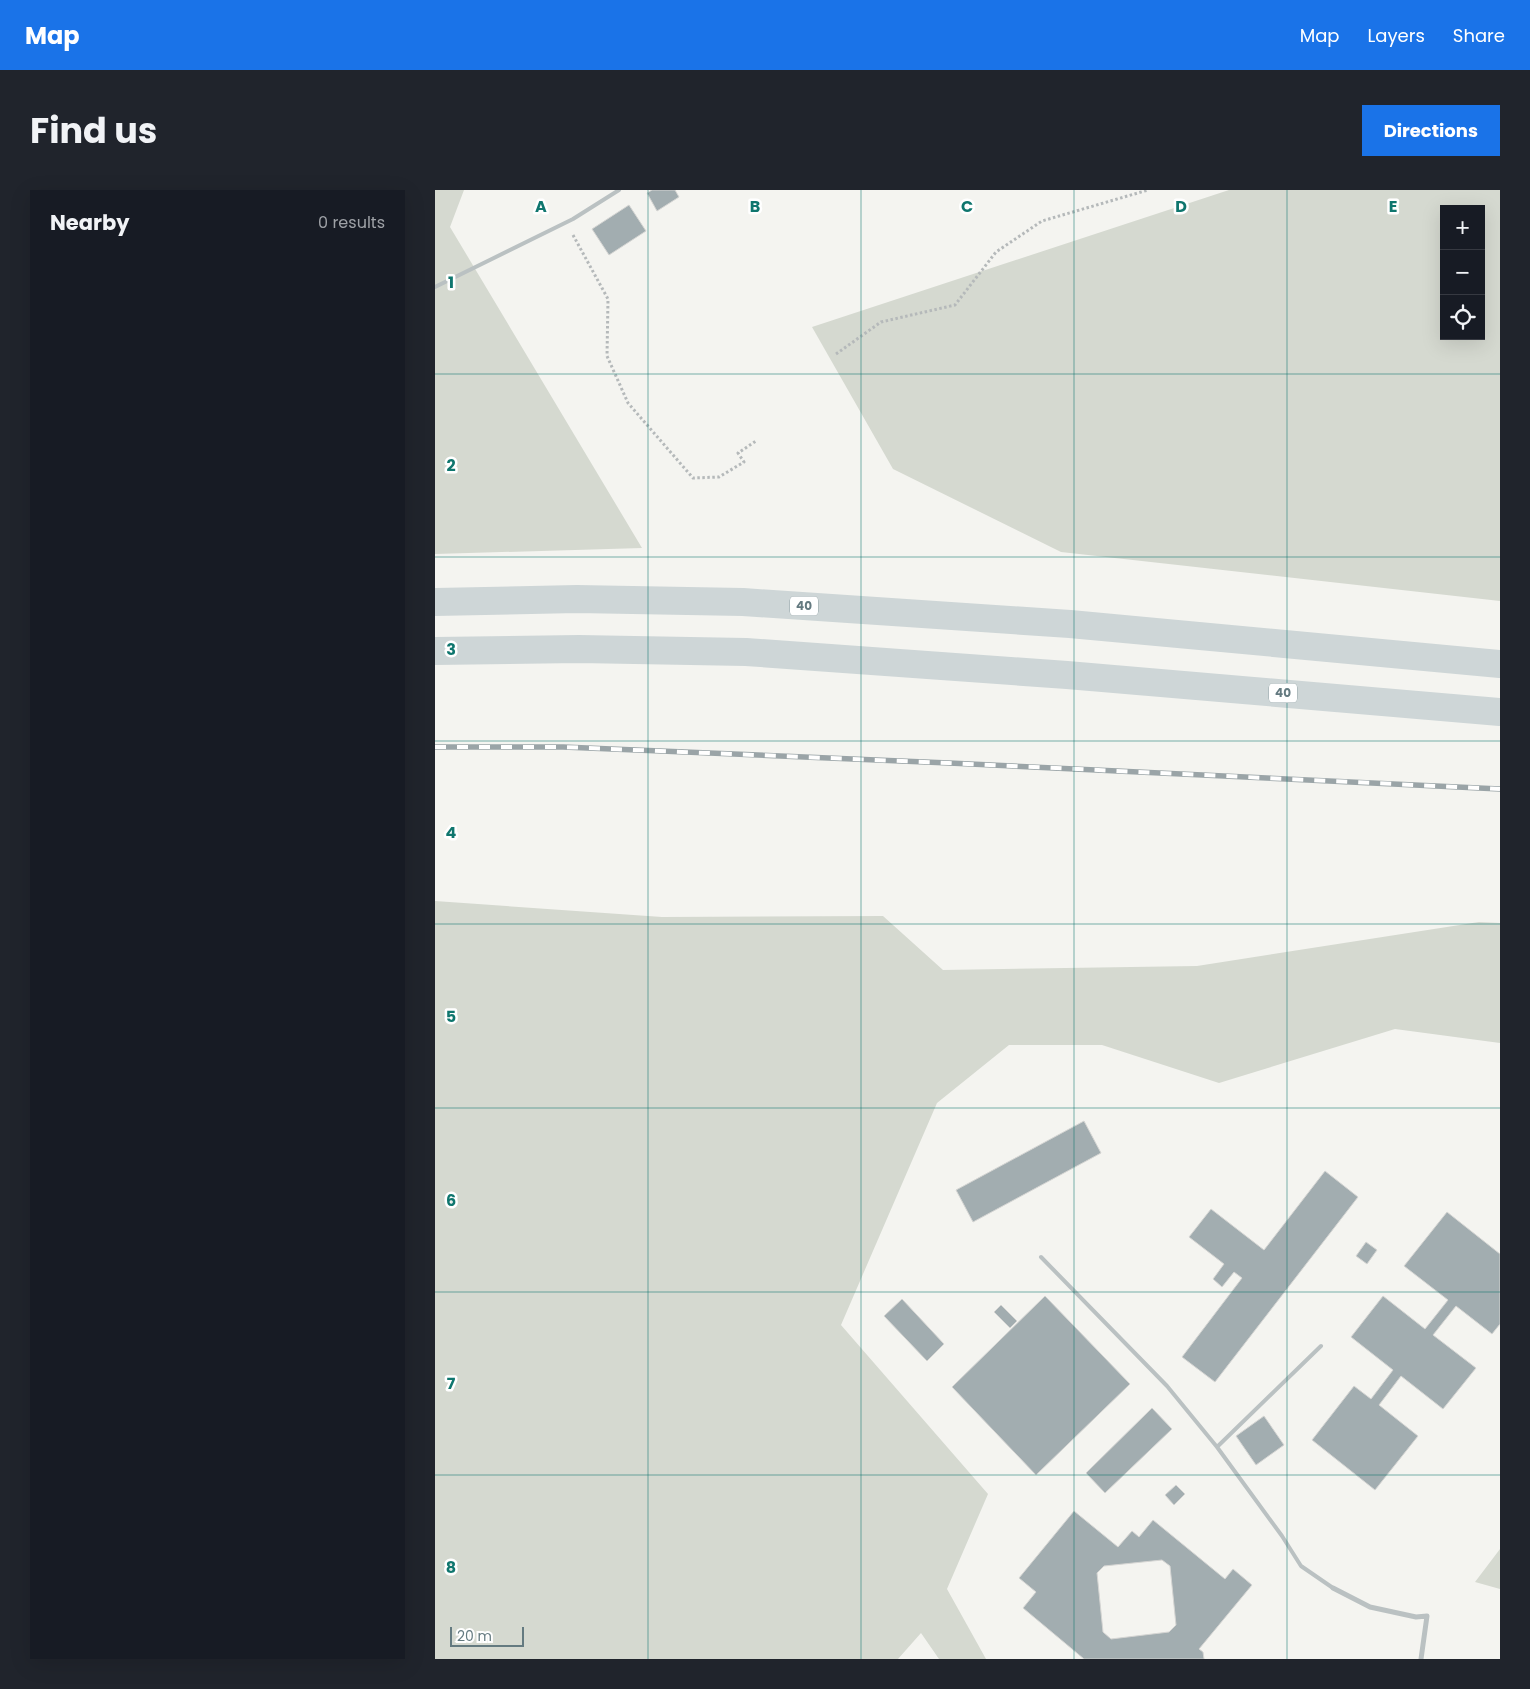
<!DOCTYPE html>
<html lang="en">
<head>
<meta charset="utf-8">
<style>
	body { margin:0; font-family:Poppins,sans-serif; background:#20242c; color:#f1f3f6 }
	.controls { position:absolute; right:15px; top:15px; display:grid; overflow:hidden; border-radius:0px; box-shadow:0 5px 20px #0002 }
	.controls button { width:45px; height:45px; display:grid; place-items:center; padding:0; border:0; border-bottom:1px solid #363941; background:#171b24; color:#f1f3f6; font:25px sans-serif }
	.scale { position:absolute; left:15px; bottom:12px; width:74px; box-sizing:border-box; padding-left:5px; border:2px solid #647a80; border-top:0; font-size:14px; line-height:18px; white-space:nowrap; color:#647a80; -webkit-text-stroke:4px #fff; paint-order:stroke }
	.list { margin:0; padding:0; list-style:none }
	h2 { display:flex; justify-content:space-between; align-items:center; height:65px; margin:0; padding:0 20px; font-size:21px }
	h2 small { font-size:16px; font-weight:400; color:#9ea1a6 }
	.icon { flex:none; width:28px; height:28px; fill:none; stroke:currentColor; stroke-width:2; stroke-linecap:round; stroke-linejoin:round }
	.map { position:relative; flex:none; width:1065px; height:1469px; overflow:hidden; border-radius:0px }
	header { display:flex; align-items:center; gap:30px; box-sizing:border-box; height:70px; padding:0 25px; background:#1a73e8; color:#fff }
	header strong { font-size:24px }
	nav { display:flex; gap:28px; margin-inline-start:auto; font-size:18px }
	.intro { display:flex; align-items:center; justify-content:space-between; box-sizing:border-box; height:120px; padding:0 30px }
	h1 { margin:0; font-size:35px }
	.button { padding:12px 22px; border-radius:0px; background:#1a73e8; color:#fff; font-size:18px; font-weight:700 }
	main { display:flex; gap:30px; padding:0 30px }
	aside { flex:1; background:#171b24; border-radius:0px; box-shadow:0 5px 20px #0002 }
	.map>svg:first-child { display:block }
	.green { fill:#d5d9d0; fill-rule:evenodd }
	.building { fill:#a2adb0; stroke:#d5d5d3; fill-rule:evenodd }
	.lines { fill:none; stroke-linecap:round; stroke-linejoin:round }
	.path { stroke:#b5b9ba; stroke-width:3; stroke-dasharray:2.5 2.5; stroke-linecap:butt }
	.service { stroke:#bac1c2; stroke-width:4 }
	.minor { stroke:#bac1c2; stroke-width:5 }
	.motorway { stroke:#ced6d7; stroke-width:28 }
	.rail-casing { stroke:#9aa4a7; stroke-width:5.5 }
	.rail { stroke:#fff; stroke-width:4; stroke-dasharray:11; stroke-linecap:butt }
	.grid { fill:none; stroke:#0f766e; stroke-width:1; stroke-opacity:0.55 }
	.labels { text-anchor:middle; stroke-width:5; stroke-linejoin:round; paint-order:stroke }
	.shield { fill:#fff; stroke:#92a2a6; stroke-width:1 }
	.shield-label { font-size:12px; font-weight:bold; fill:#647a80 }
	.grid-label { font-size:16px; text-anchor:middle; font-weight:bold; fill:#0f766e; stroke:#fff; stroke-width:5; stroke-linejoin:round; paint-order:stroke }
</style>
</head>
<body>
<header>
<strong>Map</strong>
<nav><a>Map</a><a>Layers</a><a>Share</a></nav>
</header>
<div class="intro"><h1>Find us</h1><a class="button">Directions</a></div>
<main>
<aside>
<h2>Nearby<small>0 results</small></h2>
<ul class="list">
</ul>
</aside>
<div class="map">
<svg width="1065" height="1469" viewBox="0 0 1065 1469">
	<rect width="100%" height="100%" fill="#f4f4f0"/>
	<path class="green" d="M 0,0 L 29,0 L 15,37 L 207,358 L 0,364 Z
		M 794,0 L 1065,0 L 1065,411 L 626,362 L 458,279 L 377,137 ZM 1009,19 L 1046,19 L 1046,146 L 1009,146 Z
		M 0,711 L 227,727 L 448,726 L 508,780 L 762,776 L 1044,732 L 1065,733 L 1065,853 L 960,839 L 784,893 L 667,855 L 574,855 L 502,913 L 406,1135 L 553,1304 L 512,1399 L 551,1469 L 504,1469 L 486,1443 L 463,1469 L 0,1469 Z
		M 1065,1359 L 1065,1399 L 1040,1392 Z"/>
	<path class="building" d="M 217,0 L 240,0 L 244,7 L 222,21 L 212,3 Z
		M 194,15 L 211,41 L 174,65 L 157,39 Z
		M 649,931 L 666,963 L 538,1032 L 521,1000 Z
		M 890,981 L 923,1007 L 780,1192 L 747,1167 L 807,1088 L 799,1082 L 787,1097 L 778,1089 L 789,1074 L 754,1047 L 776,1019 L 829,1060 Z
		M 1012,1022 L 1065,1064 L 1065,1134 L 1057,1144 L 1021,1116 L 998,1145 L 1041,1178 L 1008,1219 L 966,1186 L 944,1215 L 983,1246 L 940,1300 L 877,1250 L 919,1196 L 936,1209 L 958,1180 L 916,1147 L 948,1106 L 990,1139 L 1013,1110 L 969,1076 Z
		M 931,1052 L 942,1060 L 932,1074 L 921,1066 Z
		M 610,1106 L 695,1194 L 601,1285 L 517,1197 Z
		M 467,1109 L 509,1154 L 492,1171 L 449,1126 Z
		M 566,1115 L 582,1131 L 575,1138 L 559,1122 Z
		M 717,1218 L 737,1239 L 670,1303 L 651,1283 Z
		M 829,1226 L 849,1255 L 821,1275 L 801,1246 Z
		M 741,1295 L 750,1304 L 739,1315 L 730,1305 Z
		M 639,1321 L 683,1357 L 697,1341 L 704,1347 L 718,1330 L 790,1389 L 798,1379 L 817,1395 L 764,1459 L 768,1462 L 769,1469 L 649,1469 L 588,1418 L 601,1402 L 584,1388 ZM 727,1370 L 735,1376 L 741,1435 L 734,1442 L 676,1449 L 668,1442 L 662,1383 L 669,1376 Z"/>
	<g class="lines">
		<path class="path" d="M 138,45 L 173,109 L 172,166 L 193,213 L 258,288 L 284,287 L 309,272 L 303,263 L 321,251
			M 401,164 L 446,132 L 520,115 L 561,62 L 607,31 L 713,0"/>
		<path class="service" d="M 0,97 L 138,29 L 184,0
			M 606,1067 L 732,1196 L 782,1257 L 847,1346 L 866,1376 L 898,1398
			M 782,1257 L 886,1156"/>
		<path class="minor" d="M 898,1398 L 935,1417 L 981,1427 L 992,1426 L 986,1469"/>
		<path class="motorway" d="M 0,412 L 142,409 L 308,412 L 635,434 L 1065,474
			M 0,461 L 144,459 L 311,462 L 632,485 L 1065,522"/>
		<defs>
			<path id="rail" d="M 0,557 L 128,557 L 514,573 L 1065,599"/>
		</defs>
		<use href="#rail" class="rail-casing"/>
		<use href="#rail" class="rail"/>
	</g>
	<path class="grid" d="M 213,0 L 213,1469M 426,0 L 426,1469M 639,0 L 639,1469M 852,0 L 852,1469M 0,184 L 1065,184M 0,367 L 1065,367M 0,551 L 1065,551M 0,734 L 1065,734M 0,918 L 1065,918M 0,1102 L 1065,1102M 0,1285 L 1065,1285"/>
	<g class="labels">
		<g class="shield">
			<rect x="355" y="406.5" width="28" height="19" rx="4"/>
			<rect x="834" y="493.5" width="28" height="19" rx="4"/>
		</g>
		<g class="shield-label">
			<text x="369" y="420">40</text>
			<text x="848" y="507">40</text>
		</g>
	</g>
	<g class="grid-label">
		<text x="106" y="22">A</text>
		<text x="320" y="22">B</text>
		<text x="532" y="22">C</text>
		<text x="746" y="22">D</text>
		<text x="958" y="22">E</text>
		<text x="16" y="98">1</text>
		<text x="16" y="281">2</text>
		<text x="16" y="465">3</text>
		<text x="16" y="648">4</text>
		<text x="16" y="832">5</text>
		<text x="16" y="1016">6</text>
		<text x="16" y="1199">7</text>
		<text x="16" y="1383">8</text>
	</g>
</svg>
<div class="controls">
<button>+</button>
<button>−</button>
<button><svg class="icon" aria-label="locate" viewBox="0 0 24 24"><circle cx="12" cy="12" r="6"/><path d="M12 2v4M12 18v4M2 12h4M18 12h4"/></svg></button>
</div>
<div class="scale">20 m</div>
</div>
</main>
</body>
</html>
